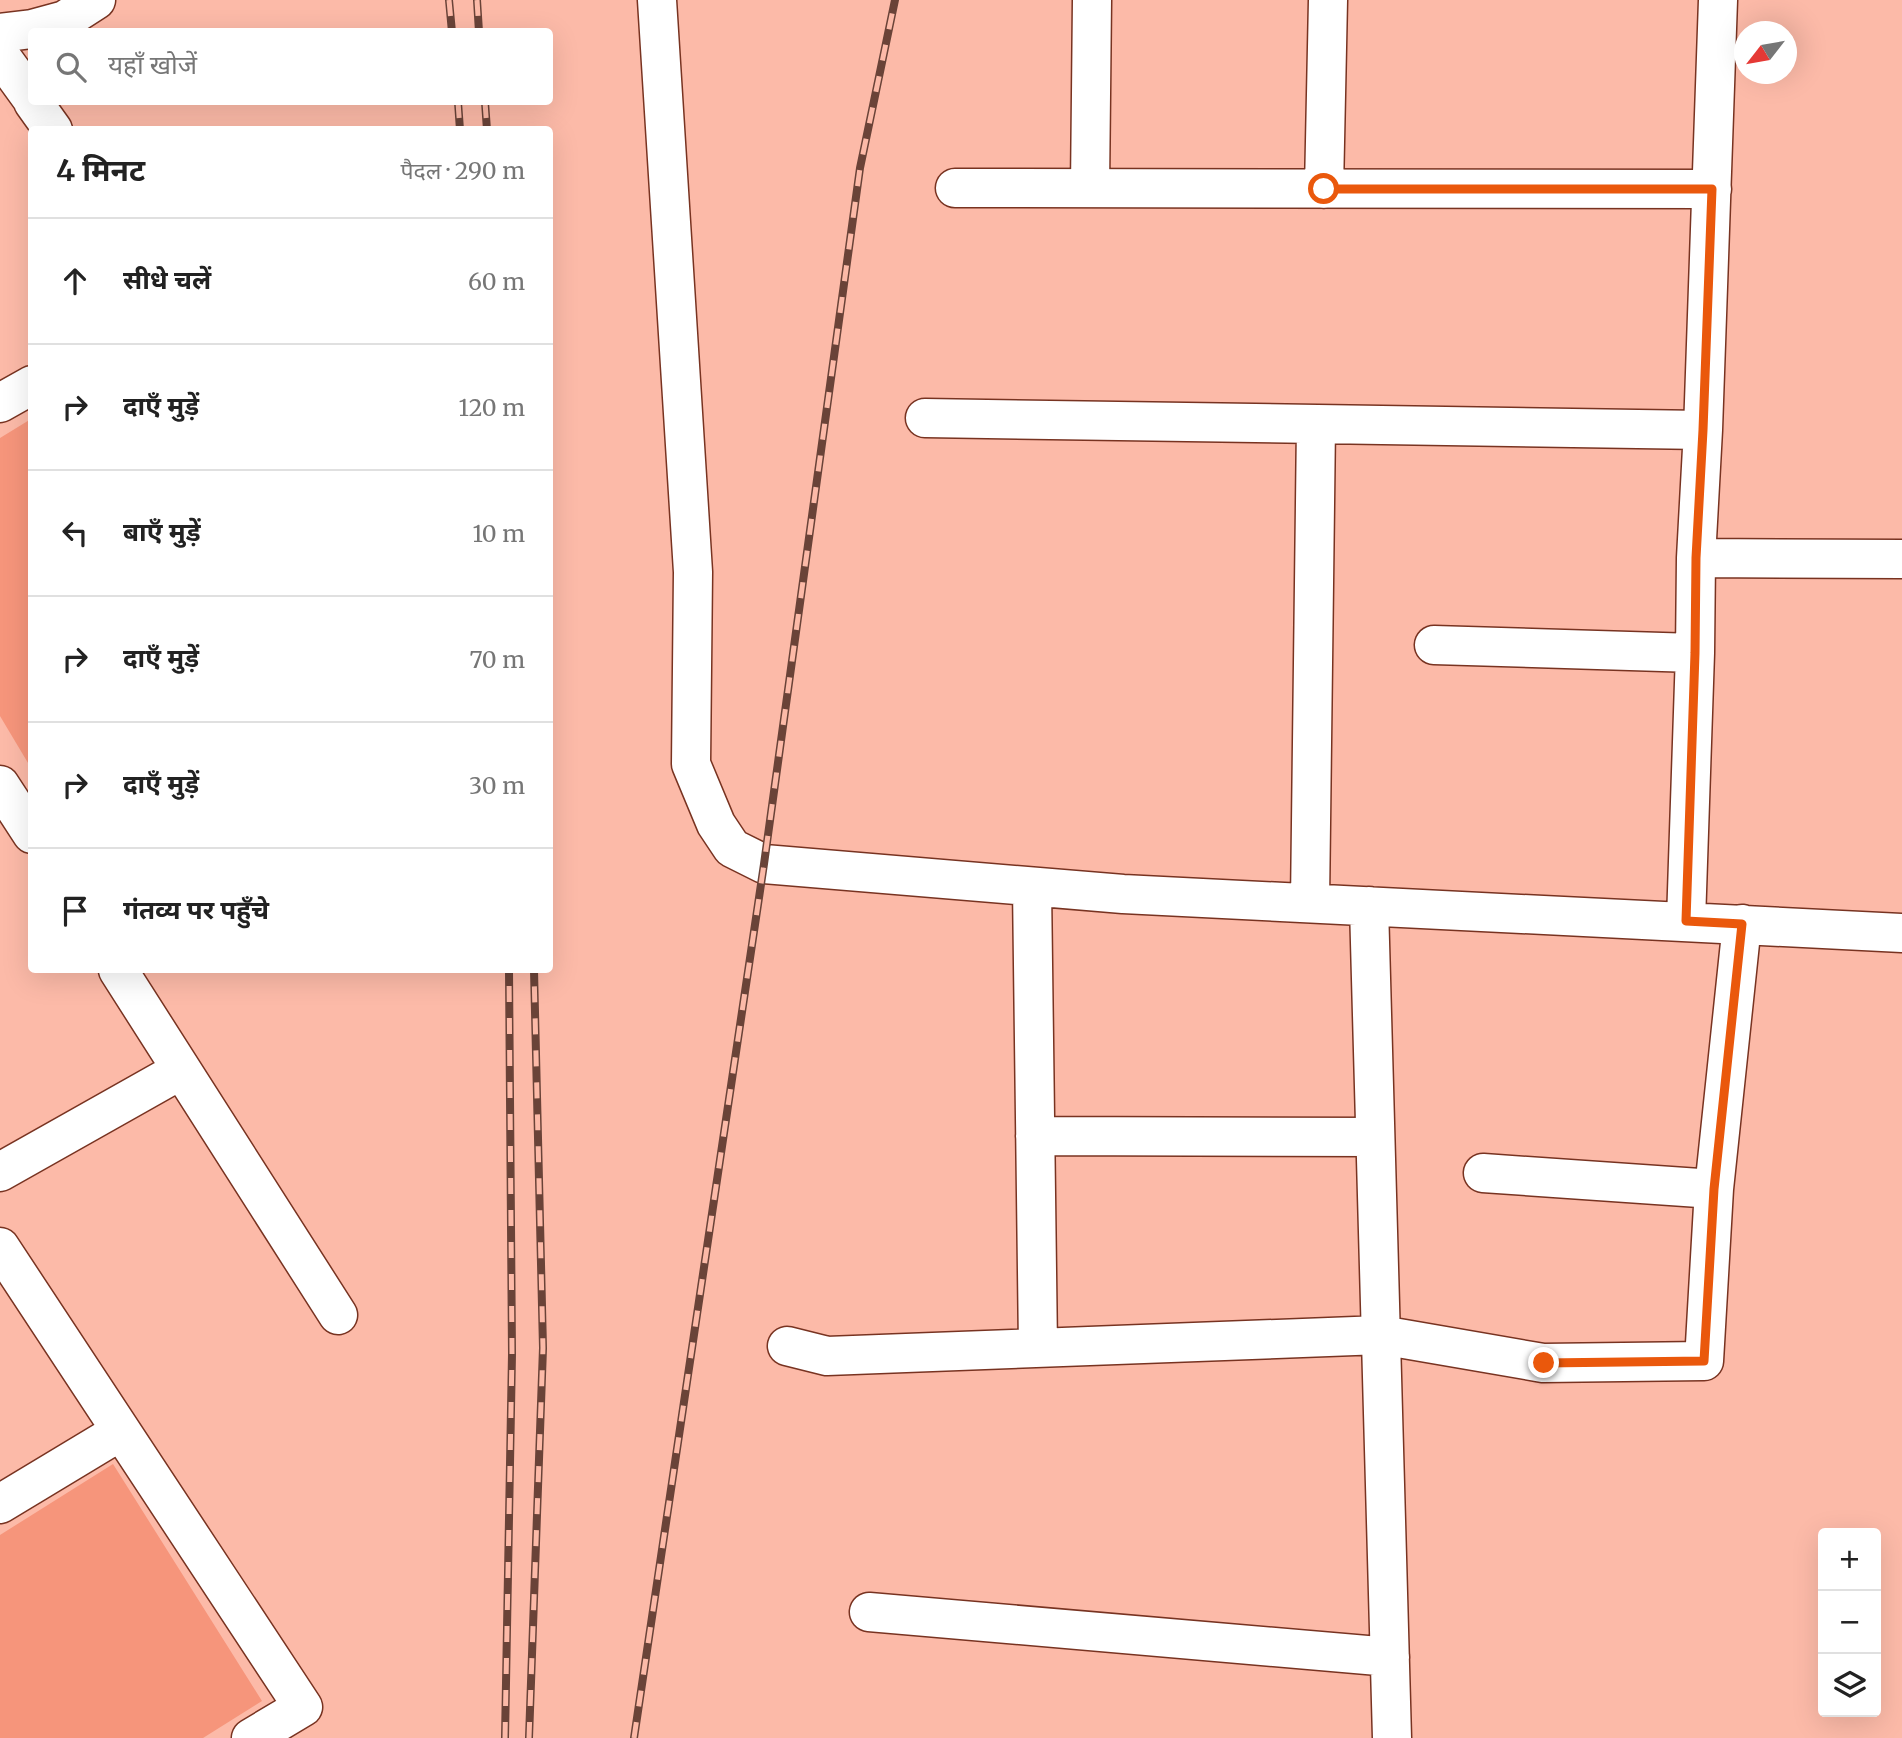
<!DOCTYPE html>
<html lang="hi">
<head>
<meta charset="utf-8">
<style>
	body { margin:0; font-family:Merriweather,"Noto Sans Devanagari",serif; background:#f2f2f2; color:#222 }
	.controls { position:absolute; right:21px; bottom:21px; display:grid; overflow:hidden; border-radius:7px; box-shadow:0 7px 28px #0002 }
	.controls button { width:63px; height:63px; display:grid; place-items:center; padding:0; border:0; border-bottom:2px solid #e0e0e0; background:#fff; color:#222; font:35px sans-serif }
	.compass { position:absolute; left:1734px; top:21px; width:63px; height:63px; border-radius:50%; background:#fff; box-shadow:0 7px 28px #0002; rotate:239deg }
	.stop { position:absolute; width:21px; height:21px; margin:-16px; border:5px solid #ea580c; border-radius:50%; background:#fff }
	.stop.end { background:#ea580c; border-color:#fff; box-shadow:0 2px 7px #0008 }
	.list { margin:0; padding:0; list-style:none }
	h2 { display:flex; justify-content:space-between; align-items:center; height:91px; margin:0; padding:0 28px; font-size:30px }
	h2 small { font-size:23px; font-weight:400; color:#767676 }
	.list li { display:grid; grid-template-columns:46px 1fr auto; gap:21px; align-items:center; box-sizing:border-box; height:126px; padding:0 28px; border-top:2px solid #e0e0e0 }
	.list b { display:block; font-size:26px; white-space:nowrap }
	.list em { font-size:23px; font-style:normal; color:#767676 }
	.icon { flex:none; width:38px; height:38px; fill:none; stroke:currentColor; stroke-width:2; stroke-linecap:round; stroke-linejoin:round }
	.map { position:relative; flex:none; width:1902px; height:1738px; overflow:hidden }
	.search { position:absolute; background:#fff; box-shadow:0 7px 28px #0002; left:28px; top:28px; width:525px; height:77px; display:flex; align-items:center; gap:18px; box-sizing:border-box; padding:0 24px; border-radius:7px; color:#767676; font-size:26px }
	.panel { position:absolute; background:#fff; box-shadow:0 7px 28px #0002; left:28px; top:126px; width:525px; height:847px; border-radius:7px }
	.map>svg:first-child { display:block }
	.green { fill:#f6957b }
	.lines { fill:none; stroke-linecap:round; stroke-linejoin:round }
	.minor-casing { stroke:#783321; stroke-width:41 }
	.minor { stroke:#fff; stroke-width:38 }
	.rail-casing { stroke:#6a4338; stroke-width:8 }
	.rail { stroke:#fcbaa8; stroke-width:5; stroke-dasharray:16; stroke-linecap:butt }
	.route { stroke:#ea580c; stroke-width:9 }
</style>
</head>
<body>
<div class="map">
<svg width="1902" height="1738" viewBox="0 0 1902 1738">
	<rect width="100%" height="100%" fill="#fcbaa8"/>
	<path class="green" d="M 31,419 L 31,768 L 0,716 L 0,438 Z
		M 113,1464 L 262,1701 L 203,1738 L 0,1738 L 0,1535 Z"/>
	<g class="lines">
		<defs>
			<path id="minor" d="M 657,0 L 693,572 L 691,764 L 716,824 L 732,848 L 764,864 L 1123,894 L 1902,933
				M 0,33 L 32,29 L 65,20 L 96,0
				M 0,55 L 32,99
				M 33,102 L 53,130
				M 955,188 L 1712,189
				M 1090,188 L 1092,0
				M 1324,189 L 1328,0
				M 0,403 L 32,385
				M 925,418 L 1703,430
				M 1696,558 L 1902,559
				M 1434,645 L 1695,653
				M 0,785 L 32,834
				M 1032,887 L 1038,1348
				M 1310,903 L 1316,424
				M 1369,906 L 1392,1738
				M 1686,921 L 1695,653 L 1696,558 L 1703,430 L 1718,0
				M 118,970 L 338,1315
				M 1035,1136 L 1375,1137
				M 0,1172 L 181,1070
				M 1483,1173 L 1714,1189
				M 0,1247 L 303,1707 L 251,1738
				M 787,1346 L 827,1356 L 1381,1335 L 1543,1363 L 1704,1361 L 1714,1189 L 1742,924
				M 0,1504 L 121,1431
				M 869,1612 L 1390,1657"/>
		</defs>
		<use href="#minor" class="minor-casing"/>
		<use href="#minor" class="minor"/>
		<defs>
			<path id="rail" d="M 449,0 L 452,32
				M 477,0 L 479,32
				M 458,102 L 460,130
				M 485,102 L 487,130
				M 505,1738 L 512,1354 L 509,970
				M 529,1738 L 543,1348 L 534,970
				M 634,1738 L 764,864 L 860,168 L 895,0"/>
		</defs>
		<use href="#rail" class="rail-casing"/>
		<use href="#rail" class="rail"/>
	</g>
	<g class="lines">
		<path class="route" d="M 1324,189 L 1712,189 L 1703,430 L 1696,558 L 1695,653 L 1686,921 L 1742,924 L 1714,1189 L 1704,1361 L 1544,1363"/>
	</g>
</svg>
<div class="controls">
<button>+</button>
<button>−</button>
<button><svg class="icon" aria-label="layers" viewBox="0 0 24 24"><path d="M12 4l9 5-9 5-9-5zM3 14l9 5 9-5"/></svg></button>
</div>
<svg class="compass" viewBox="-18 -18 36 36"><path d="M0-13l5 13h-10z" fill="#e53935"/><path d="M0 13l5-13h-10z" fill="#767676"/></svg>
<div class="stop" style="left:1324px;top:189px"></div>
<div class="stop end" style="left:1544px;top:1363px"></div>
<div class="search"><svg class="icon" aria-label="search" viewBox="0 0 24 24"><circle cx="10" cy="10" r="6"/><path d="M15 15l6 6"/></svg>यहाँ खोजें</div>
<section class="panel">
<h2>4 मिनट<small>पैदल · 290 m</small></h2>
<ul class="list">
<li><svg class="icon" aria-label="ahead" viewBox="0 0 24 24"><path d="M12 20V5M6 11l6-6 6 6"/></svg><div><b>सीधे चलें</b></div><em>60 m</em></li>
<li><svg class="icon" aria-label="right" viewBox="0 0 24 24"><path d="M7 20v-9h11M14 6l5 5-5 5"/></svg><div><b>दाएँ मुड़ें</b></div><em>120 m</em></li>
<li><svg class="icon" aria-label="left" viewBox="0 0 24 24"><path d="M17 20v-9H6M10 6l-5 5 5 5"/></svg><div><b>बाएँ मुड़ें</b></div><em>10 m</em></li>
<li><svg class="icon" aria-label="right" viewBox="0 0 24 24"><path d="M7 20v-9h11M14 6l5 5-5 5"/></svg><div><b>दाएँ मुड़ें</b></div><em>70 m</em></li>
<li><svg class="icon" aria-label="right" viewBox="0 0 24 24"><path d="M7 20v-9h11M14 6l5 5-5 5"/></svg><div><b>दाएँ मुड़ें</b></div><em>30 m</em></li>
<li><svg class="icon" aria-label="arrive" viewBox="0 0 24 24"><path d="M6 21V4h12l-3 4 3 4H6"/></svg><div><b>गंतव्य पर पहुँचे</b></div></li>
</ul>
</section>
</div>
</body>
</html>
